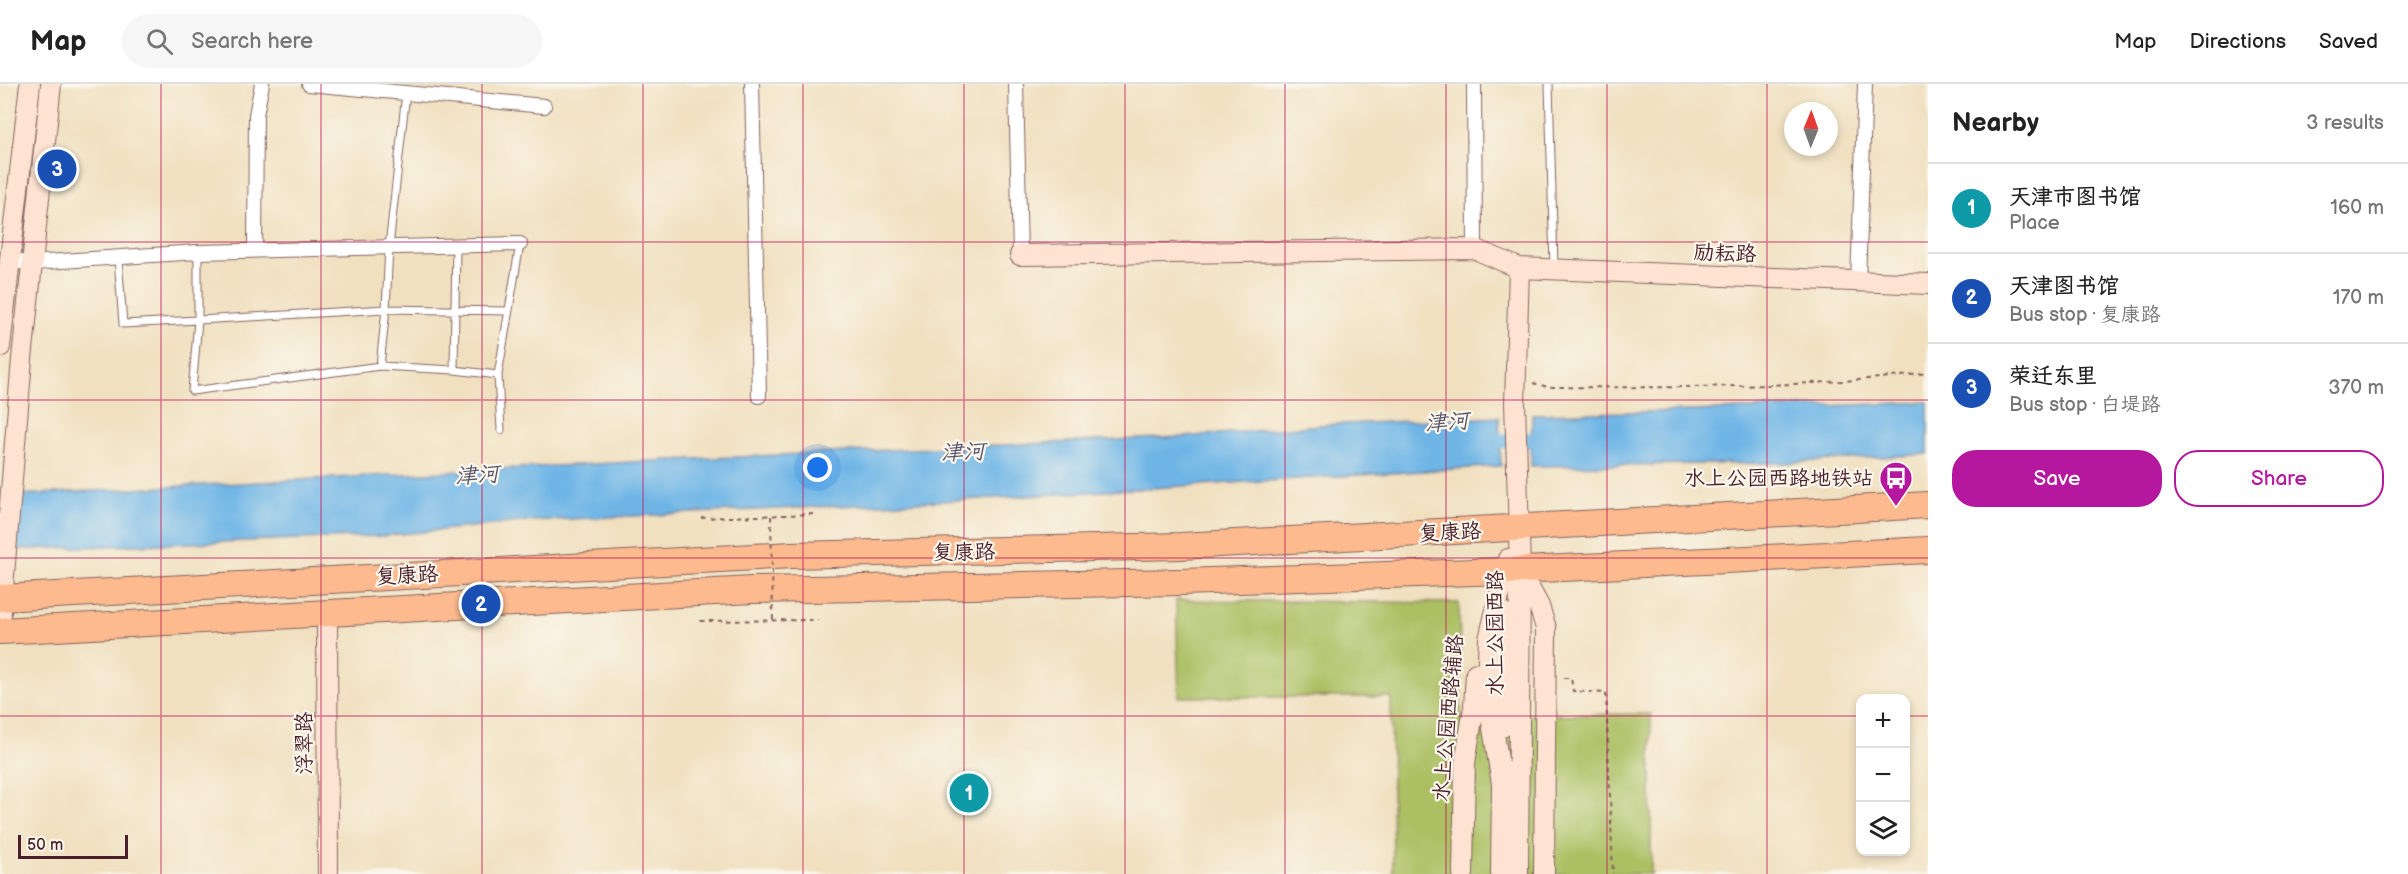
<!DOCTYPE html>
<html lang="en">
<head>
<meta charset="utf-8">
<style>
	body { margin:0; font-family:"Balsamiq Sans","LXGW WenKai TC",sans-serif; background:#f6f6f6; color:#222 }
	.controls { position:absolute; right:18px; bottom:18px; display:grid; overflow:hidden; border-radius:12px; box-shadow:0 3px 9px #0003 }
	.controls button { width:54px; height:54px; display:grid; place-items:center; padding:0; border:0; border-bottom:2px solid #e0e0e0; background:#fff; color:#222; font:30px sans-serif }
	.compass { position:absolute; left:1784px; top:18px; width:54px; height:54px; border-radius:50%; background:#fff; box-shadow:0 3px 9px #0003; rotate:1deg }
	.scale { position:absolute; left:18px; bottom:15px; width:110px; box-sizing:border-box; padding-left:6px; border:3px solid #4a1f2b; border-top:0; font-size:16px; line-height:21px; white-space:nowrap; color:#4a1f2b; -webkit-text-stroke:4px #fbf7ec; paint-order:stroke }
	.you { position:absolute; left:818px; top:384px; width:21px; height:21px; margin:-15px; border:4px solid #fff; border-radius:50%; background:#1a73e8; box-shadow:0 0 0 9px #1a73e833 }
	.badge { display:grid; place-items:center; width:39px; height:39px; border-radius:50%; background:#b5179e; color:#fff; font-size:20px; font-weight:700 }
	.pin { position:absolute; translate:-50% -50%; border:3px solid #fff; box-shadow:0 2px 6px #0006 }
	.list { margin:0; padding:0; list-style:none }
	h2 { display:flex; justify-content:space-between; align-items:center; height:78px; margin:0; padding:0 24px; font-size:26px }
	h2 small { font-size:20px; font-weight:400; color:#767676 }
	.list li { display:grid; grid-template-columns:39px 1fr auto; gap:18px; align-items:center; box-sizing:border-box; height:90px; padding:0 24px; border-top:2px solid #e0e0e0 }
	.list b { display:block; font-size:22px; white-space:nowrap }
	.list p { margin:0; font-size:20px; white-space:nowrap; color:#767676 }
	.list em { font-size:20px; font-style:normal; color:#767676 }
	.actions { display:flex; gap:12px; padding:18px 24px }
	.actions a { flex:1; padding:14px 0; border:2px solid #b5179e; border-radius:24px; text-align:center; font-size:21px; color:#b5179e }
	.actions .main { background:#b5179e; color:#fff }
	.icon { flex:none; width:33px; height:33px; fill:none; stroke:currentColor; stroke-width:2; stroke-linecap:round; stroke-linejoin:round }
	.map { position:relative; flex:none; width:1928px; height:790px; overflow:hidden }
	header { display:flex; align-items:center; gap:36px; box-sizing:border-box; height:84px; padding:0 30px; background:#fff; border-bottom:2px solid #e0e0e0 }
	header strong { font-size:28px }
	nav { display:flex; gap:33px; margin-inline-start:auto; font-size:21px }
	.search { width:420px; height:54px; background:#f6f6f6; display:flex; align-items:center; gap:15px; box-sizing:border-box; padding:0 21px; border-radius:33px; color:#767676; font-size:22px }
	main { display:flex }
	aside { flex:1; background:#fff }
	.map>svg:first-child { display:block }
	.green { fill:#acc064; stroke:#7b7048; stroke-width:1.5 }
	.water { fill:#6eb5e6; stroke:#5c6a88; stroke-width:1.5 }
	.lines { fill:none; stroke-linecap:round; stroke-linejoin:round }
	.canal { stroke:#6eb5e6; stroke-width:15 }
	.lane-casing { stroke:#84635f; stroke-width:9 }
	.street-casing { stroke:#84635f; stroke-width:16 }
	.secondary-casing { stroke:#84635f; stroke-width:22 }
	.highway-casing { stroke:#84635f; stroke-width:28 }
	.path { stroke:#84635f; stroke-width:2; stroke-dasharray:4.5 4.5; stroke-linecap:butt }
	.lane { stroke:#fff; stroke-width:7 }
	.street { stroke:#fff; stroke-width:14 }
	.secondary { stroke:#fee3d2; stroke-width:20 }
	.highway { stroke:#fcba8e; stroke-width:26 }
	.path-bridge { stroke:#84635f; stroke-width:2; stroke-dasharray:4.5 4.5; stroke-linecap:butt }
	.grid { fill:none; stroke:#c2185b; stroke-width:1.5; stroke-opacity:0.55 }
	.labels { text-anchor:middle; stroke-width:4.5; stroke-linejoin:round; paint-order:stroke }
	.street-label { font-size:21px; fill:#4a1f2b; stroke:#fbf7ec }
	.poi-label { font-size:21px; fill:#4a1f2b; stroke:#fbf7ec; text-anchor:end }
	.water-label { font-size:22px; font-style:italic; fill:#57546c; stroke:#fbf7ec }
</style>
</head>
<body>
<header>
<strong>Map</strong>
<div class="search"><svg class="icon" aria-label="search" viewBox="0 0 24 24"><circle cx="10" cy="10" r="6"/><path d="M15 15l6 6"/></svg>Search here</div>
<nav><a>Map</a><a>Directions</a><a>Saved</a></nav>
</header>
<main>
<div class="map">
<svg width="1928" height="790" viewBox="0 0 1928 790">
	<rect width="100%" height="100%" fill="#fbf7ec"/>
	<filter id="ink" filterUnits="userSpaceOnUse"><feTurbulence type="fractalNoise" baseFrequency=".0167" numOctaves="2"/><feDisplacementMap in="SourceGraphic" scale="12" xChannelSelector="R" yChannelSelector="G"/><feConvolveMatrix kernelMatrix="1 2 1 2 8 2 1 2 1" color-interpolation-filters="sRGB"/></filter>
	<filter id="wash" filterUnits="userSpaceOnUse"><feTurbulence type="fractalNoise" baseFrequency=".008" numOctaves="4" result="noise"/><feDisplacementMap in="SourceGraphic" scale="24" xChannelSelector="R" yChannelSelector="G"/><feGaussianBlur stdDeviation="1.35" result="paint"/><feColorMatrix in="noise" values="0 0 0 0 0 0 0 0 0 0 0 0 0 0 0 0 0 1.4 0 .05"/><feComposite in="paint" operator="in"/></filter>
	<g filter="url(#wash)">
		<rect width="100%" height="100%" fill="#f0e0c0"/>
		<path class="green" d="M 1176,516 L 1459,519 L 1461,632 L 1651,630 L 1651,790 L 1393,790 L 1391,613 L 1179,613 Z"/>
		<path class="water" d="M 1928,318 L 1928,370 L 1785,379 L 1531,382 L 1532,330 L 1693,327 Z
			M 1499,333 L 1501,382 L 962,416 L 530,437 L 382,452 L 0,466 L 0,412 L 668,376 L 1183,353 L 1321,341 Z"/>
		<g class="lines">
			<path class="canal" d="M 1480,358 L 1552,355"/>
		</g>
	</g>
	<g filter="url(#ink)">
		<g class="lines">
			<defs>
				<path id="lane" d="M 1549,0 L 1554,183
					M 406,9 L 389,163 L 386,225 L 508,227
					M 456,161 L 454,286 L 498,291
					M 118,174 L 123,240 L 198,236 L 198,168
					M 380,282 L 192,307 L 198,236 L 386,225 L 380,282 L 454,286
					M 501,346 L 498,291 L 520,160"/>
				<path id="street" d="M 309,0 L 544,22
					M 752,0 L 759,312
					M 1016,0 L 1020,171
					M 1474,0 L 1475,165
					M 255,166 L 256,31 L 262,0
					M 9,177 L 31,179 L 198,168 L 520,160
					M 1858,198 L 1865,0"/>
				<path id="secondary" d="M 1020,171 L 1475,165 L 1519,184 L 1928,200
					M 0,263 L 30,0
					M 1521,489 L 1539,522 L 1546,544 L 1544,790
					M 327,529 L 328,790
					M 0,539 L 22,275 L 51,0
					M 1502,643 L 1503,529
					M 1463,790 L 1465,679 L 1474,623 L 1476,589
					M 1501,790 L 1502,700 L 1488,613 L 1488,572 L 1489,555 L 1508,475
					M 1518,790 L 1520,486 L 1515,319 L 1519,184"/>
				<path id="highway" d="M 0,514 L 792,471 L 1181,462 L 1928,421
					M 0,547 L 752,506 L 1181,498 L 1504,487 L 1928,466"/>
			</defs>
			<use href="#lane" class="lane-casing"/>
			<use href="#street" class="street-casing"/>
			<use href="#secondary" class="secondary-casing"/>
			<use href="#highway" class="highway-casing"/>
			<path class="path" d="M 1533,299 L 1548,303 C 1675,304 1802,304 1928,289
				M 701,434 L 813,430
				M 700,537 L 818,536
				M 1564,594 L 1571,594 L 1573,607 L 1606,609 L 1613,790"/>
			<use href="#lane" class="lane"/>
			<use href="#street" class="street"/>
			<use href="#secondary" class="secondary"/>
			<use href="#highway" class="highway"/>
			<path class="path-bridge" d="M 771,432 L 773,537"/>
		</g>
	</g>
	<path class="grid" d="M 161,0 L 161,790M 321,0 L 321,790M 482,0 L 482,790M 643,0 L 643,790M 803,0 L 803,790M 964,0 L 964,790M 1125,0 L 1125,790M 1285,0 L 1285,790M 1446,0 L 1446,790M 1607,0 L 1607,790M 1767,0 L 1767,790M 0,158 L 1928,158M 0,316 L 1928,316M 0,474 L 1928,474M 0,632 L 1860,632M 1906,632 L 1928,632"/>
	<defs>
		<symbol id="bus-pin" viewBox="-11 -11 22 30"><path d="M0 17L-7.5 6A9.5 9.5 0 1 1 7.5 6Z" fill="#b5179e" stroke="#fbf7ec"/><path d="M-5-6H5V4H4V6H2V4H-2V6H-4V4H-5ZM-3.5-4V0h7V-4ZM-3.5 1.2v1.5H-2V1.2ZM2 1.2v1.5H3.5V1.2Z" fill="#fff"/></symbol>
	</defs>
	<g fill-rule="evenodd">
		<use href="#bus-pin" x="1877" y="375" width="38" height="52"/>
	</g>
	<g class="labels">
		<g class="street-label">
			<text transform="translate(1725 169) rotate(2)" y="7">励耘路</text>
			<text transform="translate(1450 448) rotate(-3)" y="7">复康路</text>
			<text transform="translate(964 468) rotate(-1)" y="7">复康路</text>
			<text transform="translate(407 491) rotate(-3)" y="7">复康路</text>
			<text transform="translate(1495 549) rotate(-90)" y="7">水上公园西路</text>
			<text transform="translate(1448 634) rotate(-85)" y="7">水上公园西路辅路</text>
			<text transform="translate(304 659) rotate(-90)" y="7">浮翠路</text>
		</g>
		<g class="poi-label">
			<text x="1873" y="401">水上公园西路地铁站</text>
		</g>
		<g class="water-label">
			<text transform="translate(1447 337) rotate(-4)" y="8">津河</text>
			<text transform="translate(963 367) rotate(-2)" y="8">津河</text>
			<text transform="translate(477 390) rotate(-3)" y="8">津河</text>
		</g>
	</g>
</svg>
<div class="controls">
<button>+</button>
<button>−</button>
<button><svg class="icon" aria-label="layers" viewBox="0 0 24 24"><path d="M12 4l9 5-9 5-9-5zM3 14l9 5 9-5"/></svg></button>
</div>
<svg class="compass" viewBox="-18 -18 36 36"><path d="M0-13l5 13h-10z" fill="#e53935"/><path d="M0 13l5-13h-10z" fill="#767676"/></svg>
<div class="scale">50 m</div>
<div class="you"></div>
<div class="pin badge" style="left:969px;top:709px;background:#0f9aa8">1</div>
<div class="pin badge" style="left:481px;top:520px;background:#1a4fb4">2</div>
<div class="pin badge" style="left:57px;top:85px;background:#1a4fb4">3</div>
</div>
<aside>
<h2>Nearby<small>3 results</small></h2>
<ul class="list">
<li><span class="badge" style="background:#0f9aa8">1</span><div><b>天津市图书馆</b><p>Place</p></div><em>160 m</em></li>
<li><span class="badge" style="background:#1a4fb4">2</span><div><b>天津图书馆</b><p>Bus stop · 复康路</p></div><em>170 m</em></li>
<li><span class="badge" style="background:#1a4fb4">3</span><div><b>荣迁东里</b><p>Bus stop · 白堤路</p></div><em>370 m</em></li>
</ul>
<div class="actions"><a class="main">Save</a><a>Share</a></div>
</aside>
</main>
</body>
</html>
